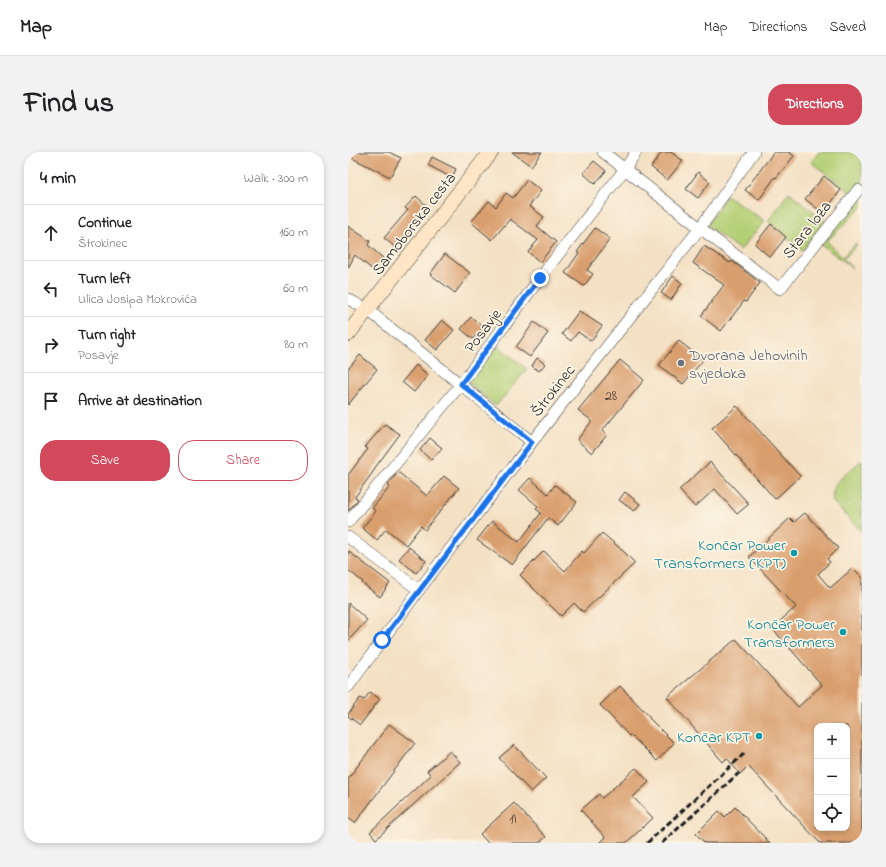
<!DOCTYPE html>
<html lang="en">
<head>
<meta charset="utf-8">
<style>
	body { margin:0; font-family:"Indie Flower",sans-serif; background:#f2f2f2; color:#202124 }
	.controls { position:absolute; right:12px; bottom:12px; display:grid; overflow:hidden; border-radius:8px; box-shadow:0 2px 6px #0003 }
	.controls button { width:36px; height:36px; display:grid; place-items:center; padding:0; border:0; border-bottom:1px solid #e0e0e0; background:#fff; color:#202124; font:20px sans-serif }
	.stop { position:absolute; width:12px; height:12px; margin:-9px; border:3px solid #1a73e8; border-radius:50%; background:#fff }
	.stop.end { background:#1a73e8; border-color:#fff; box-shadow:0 1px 4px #0008 }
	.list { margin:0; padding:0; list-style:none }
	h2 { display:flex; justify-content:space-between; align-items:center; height:52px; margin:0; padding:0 16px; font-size:17px }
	h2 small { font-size:13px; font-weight:400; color:#757577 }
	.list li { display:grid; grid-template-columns:26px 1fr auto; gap:12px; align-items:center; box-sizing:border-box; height:56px; padding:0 16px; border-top:1px solid #e0e0e0 }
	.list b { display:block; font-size:15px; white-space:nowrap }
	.list p { margin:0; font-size:13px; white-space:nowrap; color:#757577 }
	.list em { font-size:13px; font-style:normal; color:#757577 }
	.actions { display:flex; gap:8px; padding:12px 16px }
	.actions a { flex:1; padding:9px 0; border:1px solid #d1495b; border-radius:16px; text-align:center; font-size:14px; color:#d1495b }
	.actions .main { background:#d1495b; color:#fff }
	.icon { flex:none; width:22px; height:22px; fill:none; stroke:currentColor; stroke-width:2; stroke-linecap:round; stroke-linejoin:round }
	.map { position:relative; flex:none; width:514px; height:691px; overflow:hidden; border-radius:16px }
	header { display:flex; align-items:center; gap:24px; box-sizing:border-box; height:56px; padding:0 20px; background:#fff; border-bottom:1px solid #e0e0e0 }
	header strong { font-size:19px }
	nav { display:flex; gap:22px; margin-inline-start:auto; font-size:14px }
	.intro { display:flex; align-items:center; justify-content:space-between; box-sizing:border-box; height:96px; padding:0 24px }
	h1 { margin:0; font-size:28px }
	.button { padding:10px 18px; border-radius:16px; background:#d1495b; color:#fff; font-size:14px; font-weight:700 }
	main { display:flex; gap:24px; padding:0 24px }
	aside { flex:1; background:#fff; border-radius:16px; box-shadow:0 2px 6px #0003 }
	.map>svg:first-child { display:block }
	.green { fill:#b2cf75; stroke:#677648 }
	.park { fill:url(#park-dots); stroke:#677648 }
	.building { fill:#d99e6d; fill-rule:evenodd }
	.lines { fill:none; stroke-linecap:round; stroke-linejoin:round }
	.street-casing { stroke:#3c3a35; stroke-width:12 }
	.secondary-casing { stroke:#3c3a35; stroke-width:16 }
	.street { stroke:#fff; stroke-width:11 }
	.secondary { stroke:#fee5c5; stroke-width:15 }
	.rail { stroke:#1c1c1c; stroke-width:3; stroke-dasharray:6 3; stroke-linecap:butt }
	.route { stroke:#1a73e8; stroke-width:5 }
	.worship-dot { fill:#6b7280; stroke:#fcf5e5; stroke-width:1.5 }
	.culture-dot { fill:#0f9aa8; stroke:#fcf5e5; stroke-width:1.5 }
	.labels { text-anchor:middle; stroke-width:3.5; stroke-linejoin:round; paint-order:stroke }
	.number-label { font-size:14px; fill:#4b3c30 }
	.street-label { font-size:16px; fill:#1c1c1c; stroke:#fcf5e5 }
	.worship-label { font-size:16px; fill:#5b616d; stroke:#fcf5e5; text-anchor:start }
	.culture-label { font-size:16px; fill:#0d838f; stroke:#fcf5e5; text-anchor:end }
</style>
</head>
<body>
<header>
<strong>Map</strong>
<nav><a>Map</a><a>Directions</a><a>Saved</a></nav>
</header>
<div class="intro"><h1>Find us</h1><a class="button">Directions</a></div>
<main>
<aside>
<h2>4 min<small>Walk · 300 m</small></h2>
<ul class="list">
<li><svg class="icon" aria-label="ahead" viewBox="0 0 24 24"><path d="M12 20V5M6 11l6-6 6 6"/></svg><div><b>Continue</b><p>Štrokinec</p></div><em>160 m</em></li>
<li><svg class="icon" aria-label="left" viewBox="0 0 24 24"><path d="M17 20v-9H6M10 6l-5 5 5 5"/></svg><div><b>Turn left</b><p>Ulica Josipa Mokrovića</p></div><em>60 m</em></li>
<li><svg class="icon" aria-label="right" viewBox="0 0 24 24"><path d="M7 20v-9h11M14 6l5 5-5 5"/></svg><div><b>Turn right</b><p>Posavje</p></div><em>80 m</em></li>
<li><svg class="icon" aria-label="arrive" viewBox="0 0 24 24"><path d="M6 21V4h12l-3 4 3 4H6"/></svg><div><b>Arrive at destination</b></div></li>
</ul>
<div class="actions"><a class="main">Save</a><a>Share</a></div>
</aside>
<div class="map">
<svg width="514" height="691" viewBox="0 0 514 691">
	<defs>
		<pattern id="park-dots" width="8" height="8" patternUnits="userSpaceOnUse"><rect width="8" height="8" fill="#b2cf75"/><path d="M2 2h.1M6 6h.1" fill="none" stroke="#98b165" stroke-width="1.8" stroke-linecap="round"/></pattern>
	</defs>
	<rect width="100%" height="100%" fill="#fcf5e5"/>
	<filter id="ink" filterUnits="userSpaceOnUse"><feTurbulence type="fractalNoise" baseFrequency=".025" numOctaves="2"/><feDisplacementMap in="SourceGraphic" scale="8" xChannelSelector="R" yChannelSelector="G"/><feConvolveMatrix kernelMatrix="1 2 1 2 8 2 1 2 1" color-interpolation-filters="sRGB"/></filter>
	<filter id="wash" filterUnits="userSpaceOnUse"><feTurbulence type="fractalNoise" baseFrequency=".012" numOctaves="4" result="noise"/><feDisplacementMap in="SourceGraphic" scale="16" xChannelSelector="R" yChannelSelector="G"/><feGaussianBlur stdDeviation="0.9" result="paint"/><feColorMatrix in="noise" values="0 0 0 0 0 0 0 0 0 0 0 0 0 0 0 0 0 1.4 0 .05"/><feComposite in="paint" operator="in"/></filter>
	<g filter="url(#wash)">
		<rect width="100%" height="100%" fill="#f4e1c4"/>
		<path class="green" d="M 471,0 L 514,0 L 514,55 L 479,89 L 494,105 L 507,92 L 509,93 L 495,107 L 504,116 L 473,92 L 502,40 L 463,10 Z
			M 378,43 L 417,69 L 392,98 L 359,74 Z
			M 147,192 L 179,217 L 148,254 L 121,231 L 121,229 Z"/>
		<path class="park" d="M 441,40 L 477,69 L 454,99 L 420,69 Z
			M 514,308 L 514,380 L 485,350 C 480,332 502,319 514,308 Z"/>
		<g id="blocks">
			<path class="building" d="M 0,0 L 41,0 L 53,6 L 42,25 L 0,4 Z
				M 164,0 L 194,0 L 183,14 Z
				M 314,0 L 323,0 L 335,9 L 319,28 L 303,15 Z
				M 426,0 L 441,0 L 446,4 L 428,26 L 427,25 L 411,48 L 397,38 Z
				M 84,5 L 108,17 L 104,26 L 80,13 Z
				M 246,9 L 258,19 L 247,32 L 235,21 Z
				M 350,20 L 362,30 L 350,46 L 338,37 Z
				M 476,24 L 493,38 L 475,61 L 457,47 Z
				M 179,28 L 193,39 L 181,54 L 196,65 L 189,74 L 208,90 L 192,110 L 180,100 L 190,88 L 162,67 L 144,88 L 123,70 L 141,49 L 148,55 L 158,41 L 165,46 Z
				M 68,44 L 79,54 L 62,74 L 65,76 L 48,96 L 36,86 L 60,58 L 57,56 Z
				M 423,72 L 438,85 L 422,105 L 407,92 Z
				M 0,74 L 22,89 L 20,93 L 36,107 L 26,119 L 7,103 L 0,116 Z
				M 247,76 L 262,87 L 239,118 L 245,122 L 236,134 L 217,121 L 231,101 L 229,100 Z
				M 356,94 L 382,111 L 384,109 L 412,131 L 398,150 L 396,149 L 373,179 L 353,164 L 376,133 L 345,111 Z
				M 97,102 L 122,121 L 107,141 L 82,122 Z
				M 325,124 L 334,131 L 323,148 L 313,141 Z
				M 231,159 L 254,174 L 243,189 L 230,180 L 223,189 L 214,182 Z
				M 123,165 L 135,175 L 125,187 L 113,177 Z
				M 94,168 L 106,178 L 89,198 L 77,188 Z
				M 186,170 L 200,181 L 182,205 L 168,195 Z
				M 331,189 L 355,208 L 335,232 L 311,213 Z
				M 12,203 L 29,217 L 0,253 L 0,217 Z
				M 189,206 L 197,212 L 191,219 L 184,214 Z
				M 272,208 L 296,228 L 254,279 L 259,283 L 244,301 L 229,288 L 244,269 L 230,258 Z
				M 68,213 L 80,223 L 66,240 L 54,230 Z
				M 389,254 L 452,324 L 427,347 L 364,276 Z
				M 37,272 L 52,282 L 26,317 L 27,317 L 7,345 L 10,347 L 0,359 L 0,323 L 20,297 L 17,295 Z
				M 82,286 L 94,296 L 83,308 L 72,298 Z
				M 362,310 L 401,352 L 389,362 L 367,337 L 347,355 L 331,338 Z
				M 50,320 L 79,344 L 96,324 L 111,336 L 77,378 L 73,374 L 58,393 L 38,377 L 29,388 L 14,376 L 28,359 L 24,356 L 42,335 L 40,333 Z
				M 182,326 L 200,342 L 207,333 L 229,350 L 210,374 L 200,366 L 164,413 L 129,388 L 144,369 L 171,390 L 193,361 L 188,357 L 190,354 L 171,338 Z
				M 277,340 L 292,352 L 286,359 L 271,348 Z
				M 457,361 L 490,396 L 479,407 L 482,410 L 470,422 L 482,436 L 505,416 L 514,425 L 514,691 L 472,691 L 400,614 L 392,622 L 379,606 L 375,610 L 319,545 L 388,487 L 450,555 L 474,533 L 424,476 L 448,455 L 401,405 L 442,366 L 446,370 ZM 469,574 L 499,574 L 499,676 L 469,676 Z
				M 254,381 L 274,398 L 287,411 L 235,460 L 226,451 L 213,464 L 172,423 L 196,399 L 217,419 L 234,399 L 236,401 Z
				M 61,395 L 78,409 L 68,421 L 51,407 Z
				M 0,399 L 42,431 L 32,445 L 14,431 L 15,430 L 0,418 Z
				M 0,451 L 19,468 L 0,489 Z
				M 272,534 L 302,565 L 301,566 L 326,591 L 309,609 L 283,583 L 281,584 L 252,553 Z
				M 22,540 L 32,547 L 12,573 L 0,564 L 0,562 L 12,546 L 16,548 Z
				M 41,572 L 67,591 L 7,671 L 0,666 L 0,627 Z
				M 166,593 L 198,626 L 183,640 L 151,606 Z
				M 102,599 L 112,610 L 28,687 L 22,680 L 83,623 L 79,619 Z
				M 288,616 L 301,630 L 285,645 L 305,666 L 278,691 L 251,691 L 257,685 L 233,658 L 251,642 L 254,646 Z
				M 166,651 L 198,685 L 191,691 L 140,691 L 132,682 Z
				M 387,655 L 422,691 L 357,691 L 348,682 L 371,659 L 377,665 Z"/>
		</g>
	</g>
	<g filter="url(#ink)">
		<use href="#blocks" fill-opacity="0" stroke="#3c3a35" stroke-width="1"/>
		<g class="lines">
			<defs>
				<path id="street" d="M 255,0 L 352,76 L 432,137 L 510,38
					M 0,147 L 20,158 L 184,290
					M 0,370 L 113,232 L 192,126 L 277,17 L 288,0
					M 0,385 L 71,438
					M 0,535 L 71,438 L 184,290 L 352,76 L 406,0"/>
				<path id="secondary" d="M 0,182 L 143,0"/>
			</defs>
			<use href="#street" class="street-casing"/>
			<use href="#secondary" class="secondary-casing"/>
			<use href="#street" class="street"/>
			<use href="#secondary" class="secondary"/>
			<path class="rail" d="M 299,691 L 398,600
				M 314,691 L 391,621"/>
		</g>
	</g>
	<g class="lines" filter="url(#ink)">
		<path class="route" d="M 34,488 L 184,290 L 113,232 L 192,126"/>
	</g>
	<circle class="worship-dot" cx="333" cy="211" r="4"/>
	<g class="culture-dot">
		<circle cx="446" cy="401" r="4"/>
		<circle cx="495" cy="480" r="4"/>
		<circle cx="411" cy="584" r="4"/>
	</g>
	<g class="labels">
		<g class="number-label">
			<text x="263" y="248">28</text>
			<text x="165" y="671">1I</text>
		</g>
		<g class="street-label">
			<text transform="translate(65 71) rotate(-52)" y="6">Samoborska cesta</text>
			<text transform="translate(458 77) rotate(-52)" y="6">Stara loza</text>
			<text transform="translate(134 178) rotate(-53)" y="6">Posavje</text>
			<text transform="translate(204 238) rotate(-52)" y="6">Štrokinec</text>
		</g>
		<g class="worship-label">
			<text x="341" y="208">Dvorana Jehovinih<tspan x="341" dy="18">svjedoka</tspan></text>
		</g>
		<g class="culture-label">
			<text x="438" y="398">Končar Power<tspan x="438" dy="18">Transformers (KPT)</tspan></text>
			<text x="487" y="477">Končar Power<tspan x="487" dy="18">Transformers</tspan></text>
			<text x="403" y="590">Končar KPT</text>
		</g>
	</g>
</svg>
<div class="controls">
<button>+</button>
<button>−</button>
<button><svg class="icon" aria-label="locate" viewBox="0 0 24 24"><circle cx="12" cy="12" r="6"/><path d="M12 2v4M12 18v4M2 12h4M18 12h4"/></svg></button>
</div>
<div class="stop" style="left:34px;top:488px"></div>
<div class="stop end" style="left:192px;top:126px"></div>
</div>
</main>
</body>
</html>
